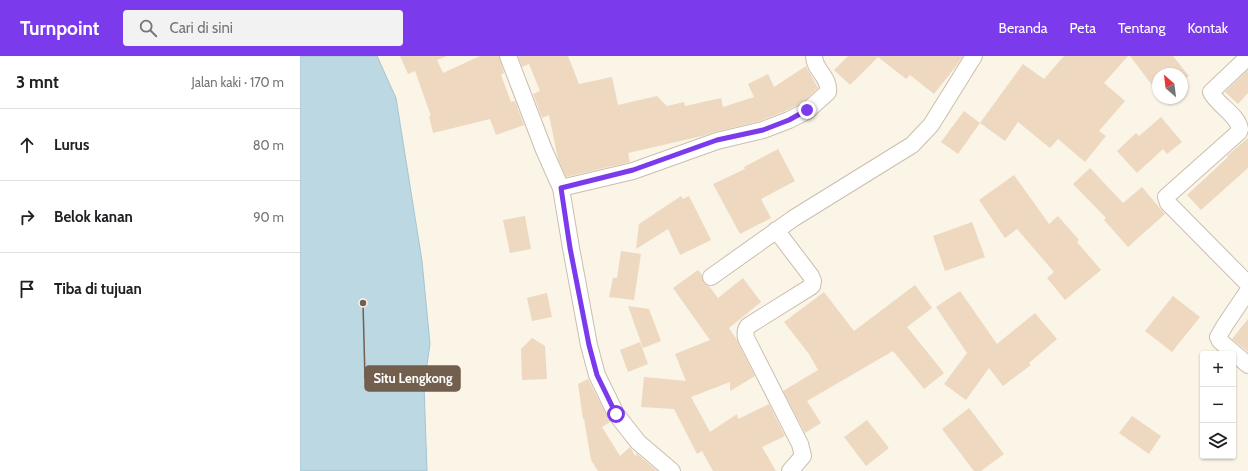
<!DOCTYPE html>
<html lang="id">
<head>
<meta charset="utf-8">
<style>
	body { margin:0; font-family:Cabin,sans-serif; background:#f2f2f2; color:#202124 }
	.controls { position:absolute; right:12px; bottom:12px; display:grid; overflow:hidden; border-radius:4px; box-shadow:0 1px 3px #0004 }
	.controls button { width:36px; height:36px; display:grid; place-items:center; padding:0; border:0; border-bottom:1px solid #e0e0e0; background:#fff; color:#202124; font:20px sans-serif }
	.compass { position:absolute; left:852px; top:12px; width:36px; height:36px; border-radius:50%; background:#fff; box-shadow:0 1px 3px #0004; rotate:332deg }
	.stop { position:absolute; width:12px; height:12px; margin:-9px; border:3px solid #7c3aed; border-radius:50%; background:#fff }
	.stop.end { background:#7c3aed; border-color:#fff; box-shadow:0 1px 4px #0008 }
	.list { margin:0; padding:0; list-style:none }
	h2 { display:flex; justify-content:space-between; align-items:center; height:52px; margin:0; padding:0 16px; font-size:17px }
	h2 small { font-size:13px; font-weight:400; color:#757577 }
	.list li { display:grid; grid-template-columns:26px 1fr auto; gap:12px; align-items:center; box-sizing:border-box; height:72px; padding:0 16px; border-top:1px solid #e0e0e0 }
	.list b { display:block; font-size:15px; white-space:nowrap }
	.list em { font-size:13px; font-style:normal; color:#757577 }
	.icon { flex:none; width:22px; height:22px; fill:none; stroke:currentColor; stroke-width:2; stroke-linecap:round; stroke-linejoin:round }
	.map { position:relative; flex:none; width:948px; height:415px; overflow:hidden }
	header { display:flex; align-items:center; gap:24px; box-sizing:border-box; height:56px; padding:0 20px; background:#7c3aed; color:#fff }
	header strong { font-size:19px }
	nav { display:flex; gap:22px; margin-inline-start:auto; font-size:14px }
	.search { width:280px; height:36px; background:#f2f2f2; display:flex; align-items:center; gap:10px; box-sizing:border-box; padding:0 14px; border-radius:4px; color:#757577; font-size:15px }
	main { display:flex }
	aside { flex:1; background:#fff }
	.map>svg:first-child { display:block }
	.water { fill:#bcd8e3; stroke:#a3c5d3 }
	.building { fill:#eed8c0 }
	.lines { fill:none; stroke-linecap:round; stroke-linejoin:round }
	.street-casing { stroke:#cbbead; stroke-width:18 }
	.street { stroke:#fff; stroke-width:16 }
	.route { stroke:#7c3aed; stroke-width:5 }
	.leader { fill:none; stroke:#725f4d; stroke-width:1.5 }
	.callout-dot { fill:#725f4d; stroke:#fef9ec; stroke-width:1.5 }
	.callout { fill:#725f4d; stroke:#725f4d; stroke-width:1.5 }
	.callout-label { font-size:13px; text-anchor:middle; font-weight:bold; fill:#fff }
</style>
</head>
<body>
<header>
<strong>Turnpoint</strong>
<div class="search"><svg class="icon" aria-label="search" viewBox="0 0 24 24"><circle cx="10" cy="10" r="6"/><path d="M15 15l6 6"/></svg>Cari di sini</div>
<nav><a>Beranda</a><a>Peta</a><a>Tentang</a><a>Kontak</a></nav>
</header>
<main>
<aside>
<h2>3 mnt<small>Jalan kaki · 170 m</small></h2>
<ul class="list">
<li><svg class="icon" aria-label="ahead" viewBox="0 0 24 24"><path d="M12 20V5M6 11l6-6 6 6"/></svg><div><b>Lurus</b></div><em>80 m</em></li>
<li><svg class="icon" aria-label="right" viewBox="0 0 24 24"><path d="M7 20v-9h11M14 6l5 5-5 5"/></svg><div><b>Belok kanan</b></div><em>90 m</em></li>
<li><svg class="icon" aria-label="arrive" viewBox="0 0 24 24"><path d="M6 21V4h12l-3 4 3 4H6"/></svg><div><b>Tiba di tujuan</b></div></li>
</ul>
</aside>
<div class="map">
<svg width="948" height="415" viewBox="0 0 948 415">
	<rect width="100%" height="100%" fill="#faf5e6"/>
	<path class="water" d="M 0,0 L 77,0 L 96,42 L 122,205 L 130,288 L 124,329 L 127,415 L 0,415 Z"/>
	<path class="building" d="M 100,0 L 147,0 L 137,4 L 143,17 L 180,0 L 199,0 L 204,17 L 201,19 L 211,46 L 215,45 L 224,69 L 196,79 L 190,63 L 133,77 L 129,60 L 131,60 L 115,15 L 108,18 Z
		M 218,0 L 268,0 L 279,28 L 312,21 L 318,49 L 357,40 L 367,50 L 384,46 L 385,50 L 421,42 L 423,51 L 454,41 L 448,28 L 468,18 L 474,31 L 506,10 L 518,32 L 502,47 L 485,55 L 460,65 L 415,76 L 402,80 L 328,97 L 330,106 L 266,121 L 258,103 L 249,59 L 242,62 L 233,38 L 240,35 L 229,8 L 222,11 Z
		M 548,0 L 663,0 L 657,9 L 634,38 L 610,19 L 606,23 L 578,1 L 550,29 L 534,14 Z
		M 764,0 L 828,0 L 804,27 L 825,45 L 799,75 L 806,80 L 785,106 L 758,83 L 750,92 L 718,66 L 705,85 L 680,67 L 723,8 L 744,23 Z
		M 830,0 L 873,0 L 889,20 L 882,25 L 882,18 L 858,18 L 858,37 Z
		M 948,14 L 948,37 L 938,48 L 925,36 Z
		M 664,55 L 680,67 L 658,98 L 641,86 Z
		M 861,61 L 882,86 L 867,98 L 863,93 L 837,117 L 817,95 L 836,77 L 839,80 Z
		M 948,82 L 948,112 L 901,154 L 887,139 L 928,101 L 927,100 Z
		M 478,93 L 495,125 L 461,143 L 471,162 L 440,178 L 413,128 L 445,113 L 444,111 Z
		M 790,112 L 823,147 L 842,131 L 865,158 L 828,191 L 804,164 L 806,162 L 773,128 Z
		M 714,119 L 749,168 L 758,160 L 779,184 L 777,186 L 801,214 L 765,244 L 747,222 L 754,216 L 717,173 L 705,182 L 679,144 Z
		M 381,140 L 383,143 L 389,140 L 411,184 L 380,199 L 368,173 L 336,193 L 339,168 Z
		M 225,160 L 231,193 L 210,197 L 203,164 Z
		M 672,166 L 685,201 L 645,215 L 633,180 Z
		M 321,195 L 341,198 L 334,244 L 309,241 L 313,222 L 317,222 Z
		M 398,214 L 402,219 L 403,226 L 409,230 L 418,242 L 443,222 L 461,246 L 429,272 L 437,284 L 455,320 L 430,335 L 430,326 L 391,341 L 410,376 L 437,358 L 438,363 L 469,348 L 485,380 L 462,391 L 476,415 L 413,415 L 402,395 L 397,398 L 374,353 L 341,351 L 344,321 L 386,325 L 375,298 L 410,284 L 373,232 Z
		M 615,229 L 632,252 L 607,271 L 644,317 L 624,333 L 593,295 L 507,345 L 521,367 L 505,377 L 483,335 L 518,314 L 509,298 L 484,266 L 524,236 L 554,275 Z
		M 660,235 L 697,288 L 735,257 L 757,283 L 729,307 L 731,309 L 703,330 L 689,312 L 666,344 L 644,328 L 667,297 L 636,251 Z
		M 247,237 L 252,261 L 232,265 L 227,242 Z
		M 873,240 L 900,261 L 872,296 L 845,275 Z
		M 328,250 L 349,253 L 361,285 L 343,292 Z
		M 948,263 L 948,296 L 932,283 Z
		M 232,282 L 245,290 L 247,323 L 222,324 L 221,293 Z
		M 340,286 L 348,308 L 328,316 L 320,294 Z
		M 288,323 L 310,366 L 302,371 L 320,400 L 330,391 L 336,401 L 336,397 L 357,415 L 298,415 L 291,404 L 284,363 L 283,363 L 278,328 Z
		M 669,352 L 704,398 L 681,415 L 674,415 L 642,373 Z
		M 832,360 L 861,380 L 849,398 L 819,377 Z
		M 567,364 L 589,392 L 566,410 L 544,381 Z"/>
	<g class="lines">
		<defs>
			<path id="street" d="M 208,0 L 244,94 L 261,132 L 271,192 L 289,289 L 297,319 L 316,358 L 338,386 L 372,415
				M 948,1 L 911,36 C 917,49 938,59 940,73 L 939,76 L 866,141 L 868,147 L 948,228
				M 261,132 L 333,115 L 417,85 L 463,74 L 489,64 L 507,55 L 528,36 C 530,21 514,14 514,0
				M 476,174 L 511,220 L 513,225 L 512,230 L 448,270 C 445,274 445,277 446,282 L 500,388 L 503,400 L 490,415
				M 411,221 L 494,162 L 612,89 L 631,69 L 674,0
				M 948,235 L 925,269 L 918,281 L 920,285 L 948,309"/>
		</defs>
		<use href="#street" class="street-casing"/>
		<use href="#street" class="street"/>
	</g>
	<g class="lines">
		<path class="route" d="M 316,358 L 297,319 L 289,289 L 270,192 L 261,132 L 333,114 L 417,84 L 463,74 L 489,64 L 507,54"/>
	</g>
	<path class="leader" d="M63 247L65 323"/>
	<circle class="callout-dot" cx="63" cy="247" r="4"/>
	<rect class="callout" x="65" y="310" width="95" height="25" rx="4"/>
	<g class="callout-label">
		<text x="113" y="327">Situ Lengkong</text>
	</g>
</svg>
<div class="controls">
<button>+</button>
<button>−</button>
<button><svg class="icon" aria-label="layers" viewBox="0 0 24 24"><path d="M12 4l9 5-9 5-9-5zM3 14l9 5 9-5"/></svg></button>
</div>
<svg class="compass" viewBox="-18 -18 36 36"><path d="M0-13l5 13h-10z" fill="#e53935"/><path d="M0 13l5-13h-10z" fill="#757577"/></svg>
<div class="stop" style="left:316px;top:358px"></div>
<div class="stop end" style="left:507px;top:54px"></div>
</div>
</main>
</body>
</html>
